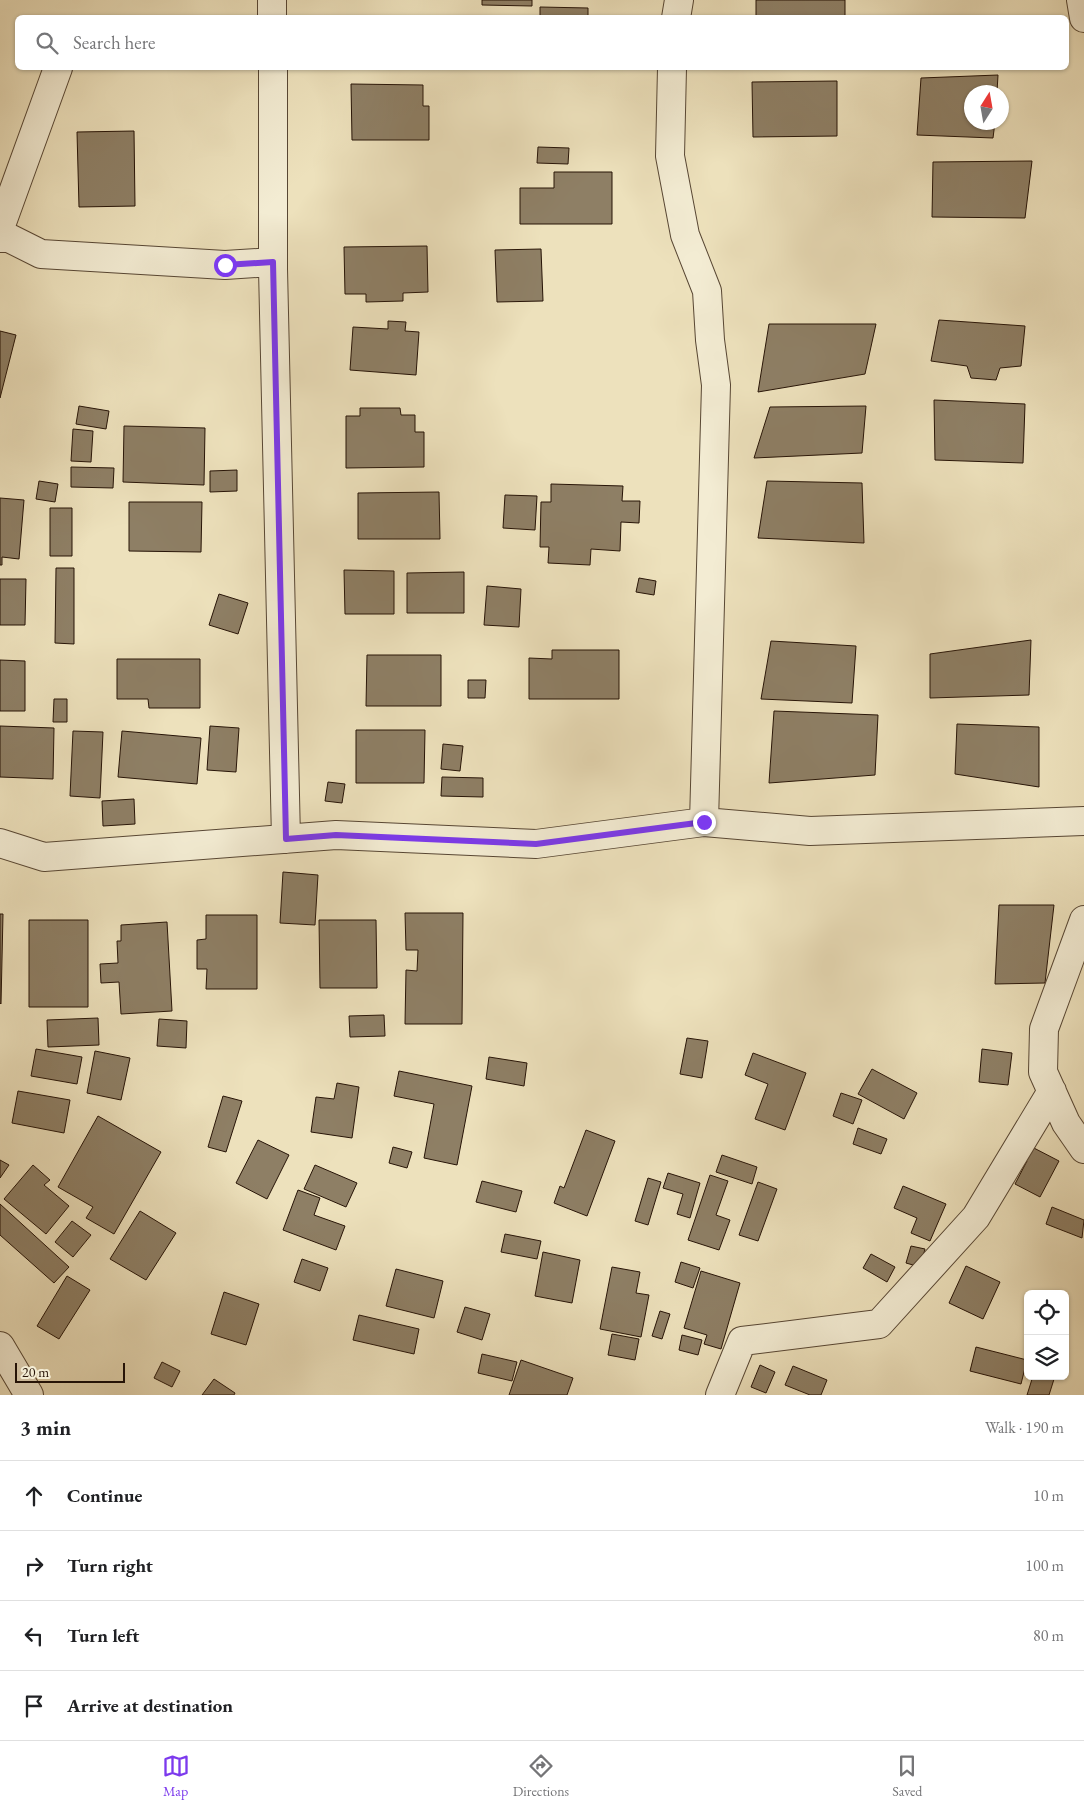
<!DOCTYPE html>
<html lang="en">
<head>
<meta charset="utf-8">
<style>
	body { margin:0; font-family:"EB Garamond",serif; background:#f6f6f6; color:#202124 }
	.controls { position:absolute; right:15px; bottom:15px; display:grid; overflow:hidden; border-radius:8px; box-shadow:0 1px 4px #0004 }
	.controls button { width:45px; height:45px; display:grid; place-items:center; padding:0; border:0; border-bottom:1px solid #e0e0e0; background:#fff; color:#202124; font:25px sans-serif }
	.compass { position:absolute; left:964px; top:85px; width:45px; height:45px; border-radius:50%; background:#fff; box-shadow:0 1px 4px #0004; rotate:11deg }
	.scale { position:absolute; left:15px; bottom:12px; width:110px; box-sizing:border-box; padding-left:5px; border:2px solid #271407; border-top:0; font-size:14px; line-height:18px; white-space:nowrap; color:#271407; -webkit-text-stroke:4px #f3ecd3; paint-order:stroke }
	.stop { position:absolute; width:15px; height:15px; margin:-11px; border:4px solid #7c3aed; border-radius:50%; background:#fff }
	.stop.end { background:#7c3aed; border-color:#fff; box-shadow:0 1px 5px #0008 }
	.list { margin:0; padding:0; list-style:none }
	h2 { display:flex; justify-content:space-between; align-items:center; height:65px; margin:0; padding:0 20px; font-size:21px }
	h2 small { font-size:16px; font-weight:400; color:#757577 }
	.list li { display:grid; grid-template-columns:32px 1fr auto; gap:15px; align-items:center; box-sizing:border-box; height:70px; padding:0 20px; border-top:1px solid #e0e0e0 }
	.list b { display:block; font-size:19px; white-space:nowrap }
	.list em { font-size:16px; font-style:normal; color:#757577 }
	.icon { flex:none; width:28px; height:28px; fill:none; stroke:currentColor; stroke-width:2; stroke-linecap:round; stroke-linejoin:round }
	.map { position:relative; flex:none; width:1084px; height:1395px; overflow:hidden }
	.search { position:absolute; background:#fff; box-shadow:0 1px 4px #0004; left:15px; right:15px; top:15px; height:55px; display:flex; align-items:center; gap:12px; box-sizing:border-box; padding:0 18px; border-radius:8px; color:#757577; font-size:19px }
	.sheet { height:345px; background:#fff }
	nav { display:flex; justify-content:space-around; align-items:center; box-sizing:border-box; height:70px; border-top:1px solid #e0e0e0; background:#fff; font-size:14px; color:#757577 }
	nav a { display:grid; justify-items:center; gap:2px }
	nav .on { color:#7c3aed }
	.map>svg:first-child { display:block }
	.building { fill:#8e7f65; stroke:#271407 }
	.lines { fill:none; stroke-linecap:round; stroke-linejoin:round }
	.minor-casing { stroke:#584734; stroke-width:30 }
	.minor { stroke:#f3ecd3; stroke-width:28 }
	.route { stroke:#7c3aed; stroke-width:6 }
</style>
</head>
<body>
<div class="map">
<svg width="1084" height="1395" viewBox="0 0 1084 1395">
	<rect width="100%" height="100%" fill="#ede1bc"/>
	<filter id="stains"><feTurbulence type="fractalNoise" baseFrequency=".004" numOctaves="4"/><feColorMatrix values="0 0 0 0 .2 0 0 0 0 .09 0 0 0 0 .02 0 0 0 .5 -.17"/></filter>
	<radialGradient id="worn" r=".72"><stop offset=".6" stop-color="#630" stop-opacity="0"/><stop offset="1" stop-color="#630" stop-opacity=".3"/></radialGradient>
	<path class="building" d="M 482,0 L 532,0 L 532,6 L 482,5 Z
		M 756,0 L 845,0 L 845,18 L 756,18 Z
		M 540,7 L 588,8 L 588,18 L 519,18 L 540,17 Z
		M 998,75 L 997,92 L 972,92 L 972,122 L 995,122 L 993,138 L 917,135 L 921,78 Z
		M 837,81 L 837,136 L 753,137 L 752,82 Z
		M 351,84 L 423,85 L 423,106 L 429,106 L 429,140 L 352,140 Z
		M 134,131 L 135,206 L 79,207 L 77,132 Z
		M 538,147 L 569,148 L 568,164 L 537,163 Z
		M 1032,161 L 1025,218 L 932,217 L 933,162 Z
		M 554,172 L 612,172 L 612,224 L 520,224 L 520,188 L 554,188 Z
		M 427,246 L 428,292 L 403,293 L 403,301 L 366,302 L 366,294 L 345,294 L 344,247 Z
		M 541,249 L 543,301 L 497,302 L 495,250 Z
		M 939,320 L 1025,326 L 1021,366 L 1000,368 L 996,380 L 971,378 L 967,366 L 931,361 Z
		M 388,321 L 406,322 L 405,331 L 419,332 L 416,375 L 350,370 L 353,327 L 388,329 Z
		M 769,324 L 876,324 L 865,374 L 758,392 Z
		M 0,331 L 16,335 L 0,398 Z
		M 934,400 L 1025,404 L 1023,463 L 935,460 Z
		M 79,406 L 109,411 L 106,429 L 76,424 Z
		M 866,406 L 862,453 L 754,458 L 770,407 Z
		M 360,408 L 400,408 L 401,415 L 415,415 L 415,432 L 424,432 L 424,467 L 346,468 L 346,416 L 360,416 Z
		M 124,426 L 205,428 L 204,485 L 123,482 Z
		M 73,429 L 93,431 L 91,462 L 71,461 Z
		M 71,467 L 114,468 L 113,488 L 71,487 Z
		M 237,470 L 237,491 L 210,492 L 210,471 Z
		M 39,481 L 58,484 L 55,502 L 36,499 Z
		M 767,481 L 862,483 L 864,543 L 758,538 Z
		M 551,484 L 623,486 L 622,501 L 640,501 L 639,523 L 621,522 L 620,551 L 591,549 L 590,565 L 548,563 L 549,547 L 540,547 L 541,502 L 551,502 Z
		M 439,492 L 440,539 L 358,539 L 358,493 Z
		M 505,495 L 537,496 L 535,530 L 503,528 Z
		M 0,498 L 24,500 L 19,559 L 2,557 L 2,565 L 0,565 Z
		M 129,502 L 202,502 L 201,552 L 129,551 Z
		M 50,508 L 72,508 L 72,556 L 50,556 Z
		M 56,568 L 74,568 L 74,644 L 55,643 Z
		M 344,570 L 394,571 L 394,614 L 345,614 Z
		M 464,572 L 464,613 L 407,613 L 407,573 Z
		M 639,578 L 656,581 L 654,595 L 636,592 Z
		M 0,579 L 26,579 L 25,625 L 0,625 Z
		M 487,586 L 521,589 L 519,627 L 484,625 Z
		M 219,594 L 248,603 L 238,634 L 209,625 Z
		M 1031,640 L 1029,695 L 930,698 L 930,654 Z
		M 771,641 L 856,646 L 852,703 L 761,699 Z
		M 552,650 L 619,650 L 619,699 L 529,699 L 529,658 L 552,659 Z
		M 367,655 L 441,655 L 441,706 L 366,706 Z
		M 117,659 L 200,659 L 200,708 L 149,708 L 148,699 L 117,699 Z
		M 0,660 L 25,661 L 25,711 L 0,711 Z
		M 468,680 L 486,680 L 485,698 L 468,698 Z
		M 54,699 L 67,699 L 67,722 L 53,722 Z
		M 774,711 L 878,715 L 875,775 L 769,783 Z
		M 957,724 L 1039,727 L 1039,787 L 955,774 Z
		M 0,726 L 54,728 L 53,779 L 0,777 Z
		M 210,726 L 239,728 L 236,772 L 207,770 Z
		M 356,730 L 425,730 L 424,783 L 356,783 Z
		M 73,731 L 103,732 L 100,798 L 70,796 Z
		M 122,731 L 201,738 L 197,784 L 118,777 Z
		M 443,744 L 463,746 L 460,771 L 441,769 Z
		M 442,777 L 483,778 L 483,797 L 441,796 Z
		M 328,782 L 345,784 L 342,803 L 325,801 Z
		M 134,799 L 135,824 L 103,826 L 102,801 Z
		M 283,872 L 318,875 L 315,925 L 280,923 Z
		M 999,905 L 1054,905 L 1045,983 L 995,984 Z
		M 405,913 L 463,913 L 462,1024 L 405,1024 L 406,970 L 417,971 L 418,950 L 406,950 Z
		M 0,914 L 3,914 L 1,1004 L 0,1003 Z
		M 206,915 L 257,915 L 257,989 L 206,989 L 207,969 L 197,969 L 197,940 L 206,939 Z
		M 29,920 L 88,920 L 88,1007 L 29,1007 Z
		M 319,920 L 376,920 L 377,988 L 320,988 Z
		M 167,922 L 172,1011 L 121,1014 L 119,982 L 101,983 L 100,964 L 118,963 L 117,941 L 121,941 L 121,925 Z
		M 384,1015 L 385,1036 L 350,1037 L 349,1016 Z
		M 98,1018 L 99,1045 L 48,1047 L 47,1020 Z
		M 159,1019 L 187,1021 L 186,1048 L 157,1046 Z
		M 687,1038 L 708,1041 L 702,1078 L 680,1074 Z
		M 36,1049 L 82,1057 L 77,1084 L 31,1076 Z
		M 982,1049 L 1012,1053 L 1008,1085 L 979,1082 Z
		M 95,1051 L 130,1058 L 121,1100 L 87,1093 Z
		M 753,1053 L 806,1073 L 785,1130 L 755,1119 L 768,1084 L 745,1075 Z
		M 489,1057 L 527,1063 L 524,1086 L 486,1079 Z
		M 872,1069 L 917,1093 L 904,1119 L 858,1094 Z
		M 399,1071 L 472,1086 L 457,1165 L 424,1158 L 434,1104 L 394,1096 Z
		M 337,1083 L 359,1087 L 352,1138 L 311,1132 L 316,1097 L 334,1099 Z
		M 18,1091 L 70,1100 L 64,1133 L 12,1123 Z
		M 841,1093 L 862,1100 L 853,1124 L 833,1116 Z
		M 223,1096 L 242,1101 L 226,1152 L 208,1147 Z
		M 98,1116 L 161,1152 L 114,1234 L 86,1218 L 93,1207 L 58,1187 Z
		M 858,1128 L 887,1139 L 881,1154 L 853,1144 Z
		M 586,1130 L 615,1141 L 587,1216 L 554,1203 L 560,1186 L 564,1188 Z
		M 258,1140 L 289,1155 L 267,1199 L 236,1183 Z
		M 1030,1146 L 1059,1161 L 1040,1197 L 1015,1184 L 1027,1161 L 1023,1159 Z
		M 393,1147 L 412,1152 L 407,1168 L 389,1163 Z
		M 722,1155 L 757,1167 L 752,1184 L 716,1172 Z
		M 0,1160 L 9,1165 L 0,1178 Z
		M 33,1165 L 50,1180 L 44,1185 L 69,1206 L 46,1234 L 4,1199 Z
		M 315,1165 L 357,1183 L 346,1207 L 304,1189 Z
		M 668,1173 L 700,1183 L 690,1218 L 677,1214 L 683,1194 L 663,1188 Z
		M 710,1175 L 728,1181 L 716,1215 L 730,1220 L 719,1250 L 688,1240 Z
		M 648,1178 L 661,1182 L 648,1225 L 635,1221 Z
		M 482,1181 L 522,1191 L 516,1212 L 476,1202 Z
		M 758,1182 L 777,1189 L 758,1241 L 739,1235 Z
		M 903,1186 L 946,1204 L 930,1241 L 911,1233 L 917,1218 L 894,1208 Z
		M 298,1190 L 320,1198 L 314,1215 L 345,1226 L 336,1250 L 283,1230 Z
		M 0,1204 L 69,1267 L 54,1283 L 0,1235 Z
		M 1052,1207 L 1084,1220 L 1082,1238 L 1046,1224 Z
		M 140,1211 L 176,1233 L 146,1280 L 110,1259 Z
		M 72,1221 L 91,1235 L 73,1257 L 55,1242 Z
		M 505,1234 L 541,1241 L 537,1259 L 501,1252 Z
		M 911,1246 L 925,1249 L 920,1267 L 906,1263 Z
		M 543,1252 L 580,1260 L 572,1303 L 535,1296 Z
		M 871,1254 L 895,1267 L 887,1282 L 863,1268 Z
		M 302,1259 L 328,1268 L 320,1291 L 294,1282 Z
		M 681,1262 L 700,1268 L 693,1288 L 675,1282 Z
		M 966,1266 L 1000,1282 L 983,1319 L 949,1303 Z
		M 612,1267 L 640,1272 L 636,1293 L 649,1295 L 641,1337 L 600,1329 Z
		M 396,1269 L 443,1281 L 434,1318 L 386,1306 Z
		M 701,1271 L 740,1283 L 721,1349 L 704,1344 L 707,1335 L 684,1328 Z
		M 67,1276 L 90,1290 L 59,1339 L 37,1326 Z
		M 224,1292 L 259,1304 L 246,1345 L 211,1334 Z
		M 465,1307 L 490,1314 L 482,1340 L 457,1332 Z
		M 660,1311 L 670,1314 L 662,1339 L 652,1336 Z
		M 359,1315 L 419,1329 L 414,1354 L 353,1340 Z
		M 612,1334 L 639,1339 L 635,1360 L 608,1355 Z
		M 682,1335 L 702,1340 L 698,1355 L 679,1350 Z
		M 976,1347 L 1027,1360 L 1021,1384 L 970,1371 Z
		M 482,1354 L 517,1362 L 512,1381 L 478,1373 Z
		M 521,1360 L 573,1378 L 567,1395 L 509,1395 Z
		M 162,1362 L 180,1371 L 172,1387 L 154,1378 Z
		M 760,1365 L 775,1372 L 766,1393 L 751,1387 Z
		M 793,1366 L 827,1380 L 821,1395 L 810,1395 L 785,1385 Z
		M 1033,1376 L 1055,1376 L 1049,1395 L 1027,1395 Z
		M 214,1379 L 235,1393 L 234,1395 L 202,1395 Z"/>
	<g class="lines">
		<defs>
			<path id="minor" d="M 272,0 L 272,18
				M 1081,0 L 1084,18
				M 676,18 L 679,0
				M 273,68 L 273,269 L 286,839
				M 672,68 L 670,156 L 685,235 L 707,291 L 710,340 L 716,385 L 704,822
				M 0,228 L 58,68
				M 0,238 L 9,238 L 41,254 L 225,265 L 273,262
				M 0,843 L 44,857 L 336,835 L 536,844 L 704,822 L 810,831 L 1084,821
				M 1084,920 L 1044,1029 L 1043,1072 L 1066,1123 L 1084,1149
				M 0,1346 L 29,1395
				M 720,1395 L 742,1341 L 879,1324 L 976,1217 L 1052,1091"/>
		</defs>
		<use href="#minor" class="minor-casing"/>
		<use href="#minor" class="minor"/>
	</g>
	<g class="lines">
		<path class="route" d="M 225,265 L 273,262 L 286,839 L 336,835 L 536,844 L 704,822"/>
	</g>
	<rect width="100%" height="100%" filter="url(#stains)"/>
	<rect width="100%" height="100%" fill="url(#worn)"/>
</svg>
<div class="controls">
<button><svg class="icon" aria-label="locate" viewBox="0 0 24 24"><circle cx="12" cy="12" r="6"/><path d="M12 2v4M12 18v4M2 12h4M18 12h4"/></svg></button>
<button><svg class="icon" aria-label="layers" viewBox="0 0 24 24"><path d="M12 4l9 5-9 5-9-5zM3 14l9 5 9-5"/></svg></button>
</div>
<svg class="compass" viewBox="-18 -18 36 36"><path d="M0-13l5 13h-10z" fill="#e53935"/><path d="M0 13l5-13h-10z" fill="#757577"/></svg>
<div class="scale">20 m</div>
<div class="stop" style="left:225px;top:265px"></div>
<div class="stop end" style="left:704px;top:822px"></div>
<div class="search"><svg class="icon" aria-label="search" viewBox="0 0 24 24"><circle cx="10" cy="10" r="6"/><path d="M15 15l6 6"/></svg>Search here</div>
</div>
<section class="sheet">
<h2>3 min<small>Walk · 190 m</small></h2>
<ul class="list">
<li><svg class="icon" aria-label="ahead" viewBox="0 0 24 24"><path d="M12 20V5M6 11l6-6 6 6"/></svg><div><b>Continue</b></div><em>10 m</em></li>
<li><svg class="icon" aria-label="right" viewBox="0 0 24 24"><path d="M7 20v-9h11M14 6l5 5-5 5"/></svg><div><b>Turn right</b></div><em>100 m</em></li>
<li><svg class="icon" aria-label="left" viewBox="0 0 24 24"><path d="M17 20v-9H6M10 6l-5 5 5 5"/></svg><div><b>Turn left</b></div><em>80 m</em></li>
<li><svg class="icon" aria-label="arrive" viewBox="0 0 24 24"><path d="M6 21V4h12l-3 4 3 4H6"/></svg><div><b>Arrive at destination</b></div></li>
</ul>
</section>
<nav>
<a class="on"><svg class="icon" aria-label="map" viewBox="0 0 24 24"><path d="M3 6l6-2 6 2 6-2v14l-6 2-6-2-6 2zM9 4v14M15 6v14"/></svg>Map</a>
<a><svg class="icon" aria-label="directions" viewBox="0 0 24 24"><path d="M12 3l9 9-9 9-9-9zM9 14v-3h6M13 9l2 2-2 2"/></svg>Directions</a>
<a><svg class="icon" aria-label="saved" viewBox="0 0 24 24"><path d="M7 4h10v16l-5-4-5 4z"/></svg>Saved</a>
</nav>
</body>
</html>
